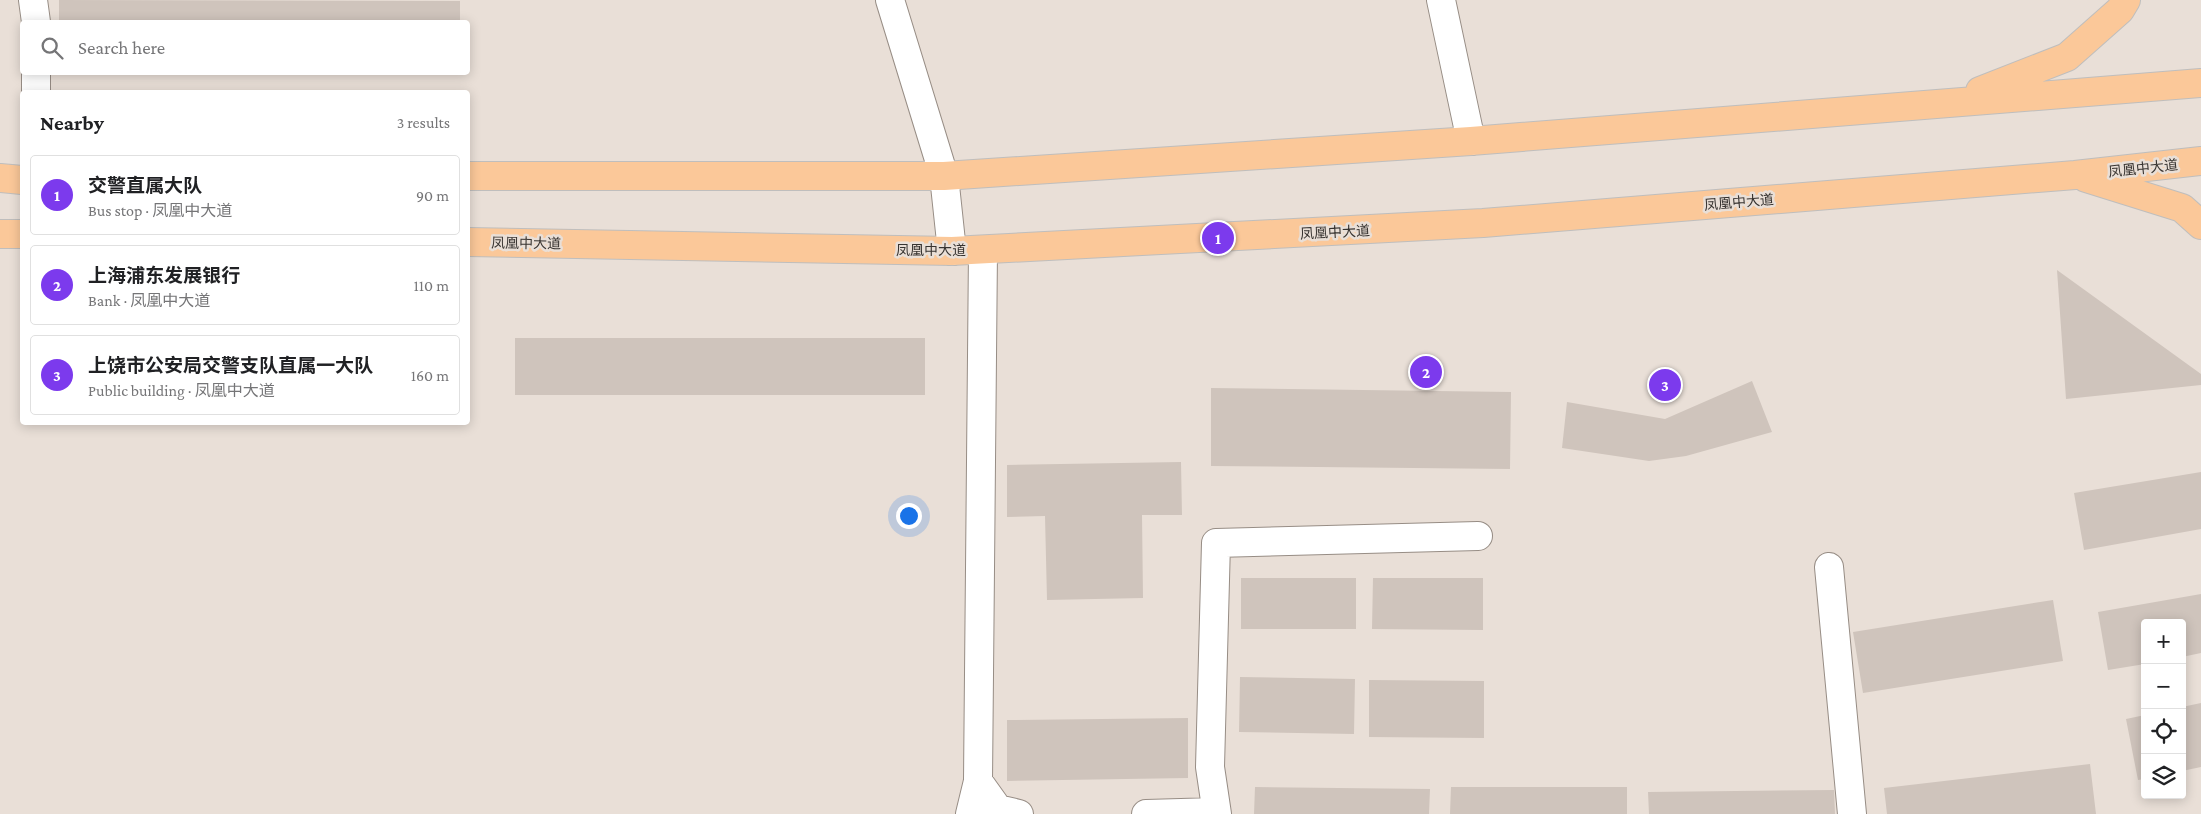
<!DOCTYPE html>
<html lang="en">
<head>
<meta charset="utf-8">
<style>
	body { margin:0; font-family:"Crimson Pro","Noto Sans SC",serif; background:#f6f6f6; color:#202124 }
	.controls { position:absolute; right:15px; bottom:15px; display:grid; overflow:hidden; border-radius:5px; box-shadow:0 2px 12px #0003 }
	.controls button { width:45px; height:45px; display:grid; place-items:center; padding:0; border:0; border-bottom:1px solid #e0e0e0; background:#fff; color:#202124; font:25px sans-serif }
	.you { position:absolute; left:908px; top:515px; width:18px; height:18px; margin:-12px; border:4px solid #fff; border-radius:50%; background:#1a73e8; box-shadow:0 0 0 8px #1a73e833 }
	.badge { display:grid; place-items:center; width:32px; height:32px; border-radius:50%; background:#7c3aed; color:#fff; font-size:16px; font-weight:700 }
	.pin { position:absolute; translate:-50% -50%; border:2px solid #fff; box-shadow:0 1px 5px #0006 }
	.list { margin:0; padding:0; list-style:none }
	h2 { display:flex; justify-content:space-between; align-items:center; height:65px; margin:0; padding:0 20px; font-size:21px }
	h2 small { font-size:16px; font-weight:400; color:#757577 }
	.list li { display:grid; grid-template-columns:32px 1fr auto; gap:15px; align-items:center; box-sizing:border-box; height:80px; margin:0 10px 10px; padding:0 10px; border:1px solid #e0e0e0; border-radius:5px }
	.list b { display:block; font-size:19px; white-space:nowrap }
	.list p { margin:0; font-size:16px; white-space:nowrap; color:#757577 }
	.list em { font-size:16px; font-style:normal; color:#757577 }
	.icon { flex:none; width:28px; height:28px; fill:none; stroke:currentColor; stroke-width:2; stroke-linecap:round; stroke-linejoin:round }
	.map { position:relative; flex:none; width:2201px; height:814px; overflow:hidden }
	.search { position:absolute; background:#fff; box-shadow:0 2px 12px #0003; left:20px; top:20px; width:450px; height:55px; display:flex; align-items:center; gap:12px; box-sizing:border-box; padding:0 18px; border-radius:5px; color:#757577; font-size:19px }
	.panel { position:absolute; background:#fff; box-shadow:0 2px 12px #0003; left:20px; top:90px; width:450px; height:335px; border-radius:5px }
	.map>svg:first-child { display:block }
	.building { fill:#cfc4bc }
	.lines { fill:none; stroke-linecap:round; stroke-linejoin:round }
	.minor-casing { stroke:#978d85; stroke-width:30 }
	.major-casing { stroke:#bfbebd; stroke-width:30 }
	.minor { stroke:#fff; stroke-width:28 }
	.major { stroke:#fbc899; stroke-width:28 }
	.labels { text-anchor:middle; stroke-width:5; stroke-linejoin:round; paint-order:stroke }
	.street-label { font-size:14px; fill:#373330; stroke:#e9dfd7 }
</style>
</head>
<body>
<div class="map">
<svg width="2201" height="814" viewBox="0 0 2201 814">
	<rect width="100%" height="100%" fill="#e9dfd7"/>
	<path class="building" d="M 59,0 L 460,1 L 460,22 L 59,22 Z
		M 2057,270 L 2201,374 L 2201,385 L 2066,399 Z
		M 515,338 L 925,338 L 925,395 L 515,395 Z
		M 1752,381 L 1772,432 L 1686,456 L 1649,461 L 1562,448 L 1567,402 L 1665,419 Z
		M 1211,388 L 1511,392 L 1510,469 L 1211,466 Z
		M 1181,462 L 1182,515 L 1142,515 L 1143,598 L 1047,600 L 1045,516 L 1007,517 L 1007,465 Z
		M 2201,472 L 2201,529 L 2084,550 L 2074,493 Z
		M 1241,578 L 1356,578 L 1356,629 L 1241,629 Z
		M 1373,578 L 1483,578 L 1483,630 L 1372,629 Z
		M 2201,594 L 2201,653 L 2182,657 L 2182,623 L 2145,623 L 2145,664 L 2108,670 L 2098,612 Z
		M 2053,600 L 2063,661 L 1863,693 L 1853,632 Z
		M 1240,677 L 1355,679 L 1354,734 L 1239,732 Z
		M 1369,680 L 1484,681 L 1484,738 L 1369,737 Z
		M 2201,703 L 2201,767 L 2182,771 L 2182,707 Z
		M 2145,715 L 2145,779 L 2138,780 L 2126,719 Z
		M 1188,718 L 1188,778 L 1007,781 L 1007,720 Z
		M 2090,764 L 2096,814 L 1887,814 L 1884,788 Z
		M 1255,787 L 1430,789 L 1429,814 L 1254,814 Z
		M 1451,787 L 1627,787 L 1627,814 L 1450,814 Z
		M 1834,790 L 1835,814 L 1649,814 L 1648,792 Z"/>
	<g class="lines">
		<defs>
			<path id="minor" d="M 33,0 L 36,22
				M 890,0 L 944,176 L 952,251
				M 1441,0 L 1471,141
				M 36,92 L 36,72
				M 1829,567 L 1852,814
				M 978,781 L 998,809 L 1019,814
				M 970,814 L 978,781 L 983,250
				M 1146,814 L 1216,812
				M 1217,814 L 1210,767 L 1216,543 L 1478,536"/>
			<path id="major" d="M 1980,91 L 2067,57 L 2120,10 L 2126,0
				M 468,176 L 944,176 L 1471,141 L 2201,83
				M 0,178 L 22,180
				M 2086,178 L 2182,208 L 2201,225
				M 0,234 L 22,234
				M 468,242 L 952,251 L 1483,223 L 2075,175 L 2201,161"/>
		</defs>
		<use href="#minor" class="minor-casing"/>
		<use href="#major" class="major-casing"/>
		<use href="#minor" class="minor"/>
		<use href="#major" class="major"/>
	</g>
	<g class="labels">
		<g class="street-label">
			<text transform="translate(2143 168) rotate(-6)" y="5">凤凰中大道</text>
			<text transform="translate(1739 202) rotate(-5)" y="5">凤凰中大道</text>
			<text transform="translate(1335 232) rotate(-3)" y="5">凤凰中大道</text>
			<text transform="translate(526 243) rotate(1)" y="5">凤凰中大道</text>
			<text x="931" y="255">凤凰中大道</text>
		</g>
	</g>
</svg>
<div class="controls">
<button>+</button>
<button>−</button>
<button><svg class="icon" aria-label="locate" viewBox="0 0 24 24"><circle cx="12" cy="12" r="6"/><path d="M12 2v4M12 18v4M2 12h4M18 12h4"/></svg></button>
<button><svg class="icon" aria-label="layers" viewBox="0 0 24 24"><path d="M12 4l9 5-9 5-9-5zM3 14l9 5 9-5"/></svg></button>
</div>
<div class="you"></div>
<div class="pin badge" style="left:1218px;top:238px">1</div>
<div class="pin badge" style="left:1426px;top:372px">2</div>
<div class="pin badge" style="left:1665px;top:385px">3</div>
<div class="search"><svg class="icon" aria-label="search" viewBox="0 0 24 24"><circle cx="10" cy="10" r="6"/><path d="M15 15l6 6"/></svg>Search here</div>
<section class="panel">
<h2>Nearby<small>3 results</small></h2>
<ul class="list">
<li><span class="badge">1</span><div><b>交警直属大队</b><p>Bus stop · 凤凰中大道</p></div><em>90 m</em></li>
<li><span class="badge">2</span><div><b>上海浦东发展银行</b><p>Bank · 凤凰中大道</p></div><em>110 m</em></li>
<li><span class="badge">3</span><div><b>上饶市公安局交警支队直属一大队</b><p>Public building · 凤凰中大道</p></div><em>160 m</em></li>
</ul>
</section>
</div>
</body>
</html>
